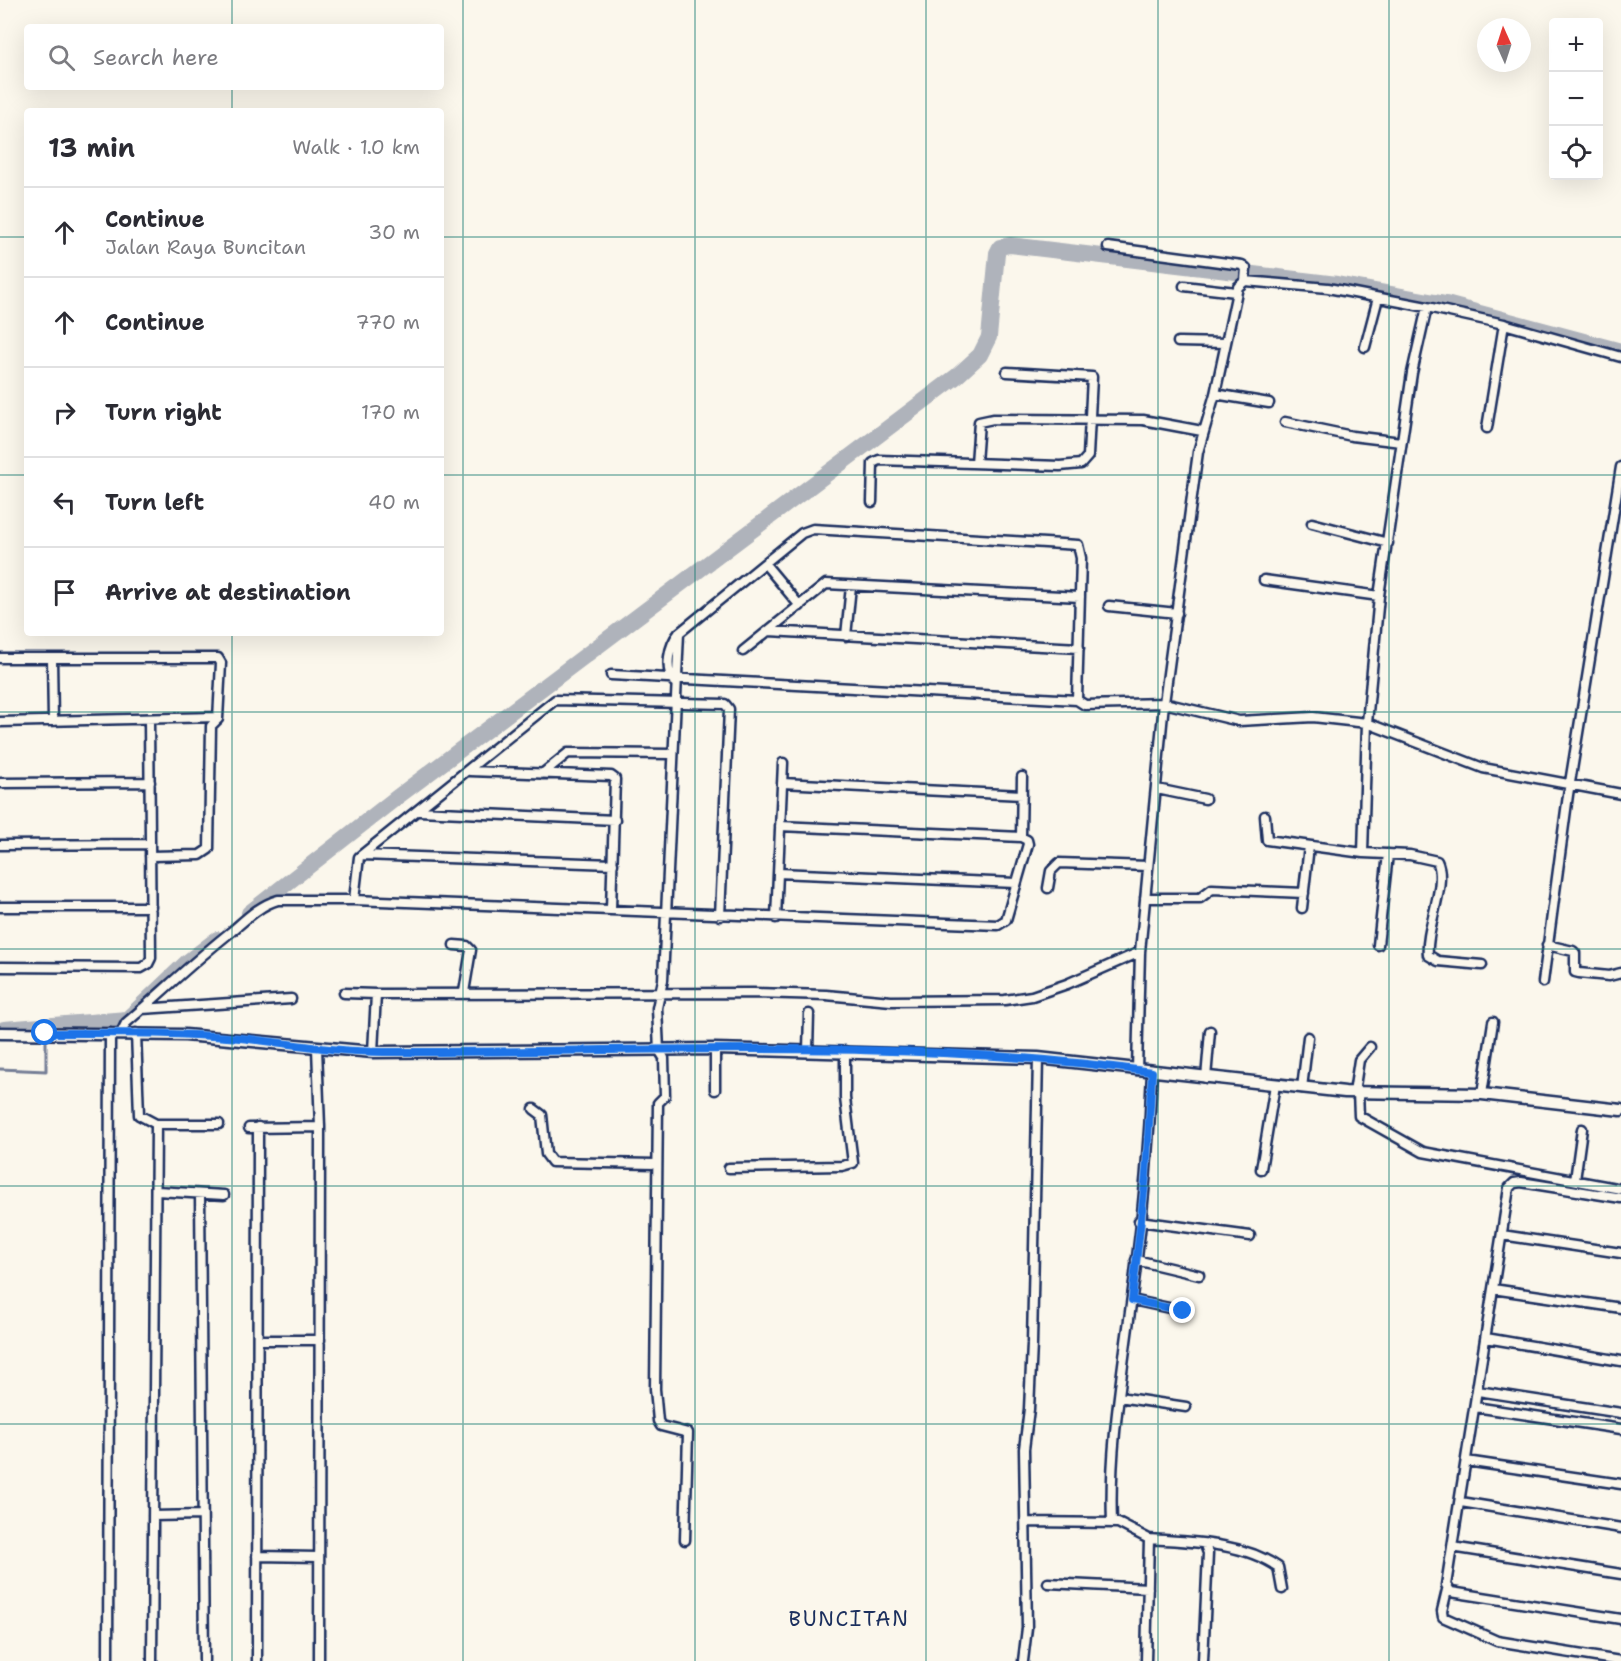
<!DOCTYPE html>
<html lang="en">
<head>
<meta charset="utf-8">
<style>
	body { margin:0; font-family:"Shantell Sans",sans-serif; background:#f7f7f7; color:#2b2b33 }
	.controls { position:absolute; right:18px; top:18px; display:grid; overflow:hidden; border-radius:6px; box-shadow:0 6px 24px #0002 }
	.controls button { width:54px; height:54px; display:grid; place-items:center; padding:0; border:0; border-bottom:2px solid #e1e1e2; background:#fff; color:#2b2b33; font:30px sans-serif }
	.compass { position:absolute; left:1477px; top:18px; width:54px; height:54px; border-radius:50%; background:#fff; box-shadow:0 6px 24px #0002; rotate:357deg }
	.stop { position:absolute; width:18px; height:18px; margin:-14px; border:4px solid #1a73e8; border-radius:50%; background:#fff }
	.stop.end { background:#1a73e8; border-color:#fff; box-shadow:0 2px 6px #0008 }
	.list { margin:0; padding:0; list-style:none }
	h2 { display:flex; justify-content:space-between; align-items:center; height:78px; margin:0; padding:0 24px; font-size:26px }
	h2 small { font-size:20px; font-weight:400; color:#7c7c81 }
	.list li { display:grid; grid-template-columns:39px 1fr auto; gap:18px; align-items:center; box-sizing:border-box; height:90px; padding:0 24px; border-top:2px solid #e1e1e2 }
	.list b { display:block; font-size:22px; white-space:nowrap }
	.list p { margin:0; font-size:20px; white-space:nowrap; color:#7c7c81 }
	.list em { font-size:20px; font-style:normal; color:#7c7c81 }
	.icon { flex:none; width:33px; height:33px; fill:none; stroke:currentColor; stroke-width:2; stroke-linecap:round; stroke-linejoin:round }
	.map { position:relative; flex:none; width:1621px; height:1661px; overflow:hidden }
	.search { position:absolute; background:#fff; box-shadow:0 6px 24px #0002; left:24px; top:24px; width:420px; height:66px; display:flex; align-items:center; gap:15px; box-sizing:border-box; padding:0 21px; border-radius:6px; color:#7c7c81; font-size:22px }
	.panel { position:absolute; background:#fff; box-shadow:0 6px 24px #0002; left:24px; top:108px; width:420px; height:528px; border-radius:6px }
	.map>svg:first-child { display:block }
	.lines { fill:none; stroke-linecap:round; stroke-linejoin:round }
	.stream { stroke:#747e96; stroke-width:3 }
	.river { stroke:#afb3bb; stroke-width:16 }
	.minor-casing { stroke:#1b2f5e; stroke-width:13 }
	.tertiary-casing { stroke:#1b2f5e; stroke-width:15 }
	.minor { stroke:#fbf7ec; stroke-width:8 }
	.tertiary { stroke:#fbf7ec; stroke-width:10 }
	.route { stroke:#1a73e8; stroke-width:8 }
	.grid { fill:none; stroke:#0f766e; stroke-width:1.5; stroke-opacity:0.55 }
	.labels { text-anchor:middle; stroke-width:6; stroke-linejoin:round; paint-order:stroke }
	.quarter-label { font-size:21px; letter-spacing:1.5px; fill:#1b2f5e; stroke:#fbf7ec }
</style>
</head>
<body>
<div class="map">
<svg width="1621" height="1661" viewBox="0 0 1621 1661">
	<rect width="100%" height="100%" fill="#fbf7ec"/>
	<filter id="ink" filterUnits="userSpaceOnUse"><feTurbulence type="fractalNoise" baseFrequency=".0167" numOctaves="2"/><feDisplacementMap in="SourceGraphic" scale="12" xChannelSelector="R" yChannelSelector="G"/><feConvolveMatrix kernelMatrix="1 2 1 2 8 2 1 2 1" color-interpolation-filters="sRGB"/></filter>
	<g filter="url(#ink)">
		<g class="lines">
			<path class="stream" d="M 0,1069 L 46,1071 L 46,1026"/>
			<path class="river" d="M 249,913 L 396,798 L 957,376 L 980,355 L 989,337 L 997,253 L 1000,247 L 1010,245 L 1337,284 L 1446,304 L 1621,351
				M 4,1029 L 127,1019 L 187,962 L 217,939"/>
			<defs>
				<path id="minor" d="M 1108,247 L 1242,265 L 1246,268 L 1245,281
					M 1184,286 L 1236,292
					M 1427,307 L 1412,373 L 1379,596 L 1367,723 L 1363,853 L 1410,855 L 1437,861 C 1448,884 1425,928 1428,955 L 1438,961 L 1482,965
					M 1178,342 L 1226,343
					M 1365,347 L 1378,298
					M 1215,394 L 1269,403
					M 1285,422 L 1352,436 L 1401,442
					M 1487,428 L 1504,324
					M 976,463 L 979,422 L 993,419 L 1143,420 L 1202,431
					M 872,502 L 873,463 L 879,460 L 1060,466 L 1081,464 L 1088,456 L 1092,377 L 1007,372
					M 1312,523 L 1388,543
					M 765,564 L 800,606
					M 1264,580 L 1379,596
					M 1109,606 L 1177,613
					M 769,631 L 1079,648
					M 679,633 L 663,980 L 657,1008 L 659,1050 L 664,1058 L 665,1096 L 658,1103 L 655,1389 L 658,1421 L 661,1426 L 688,1433 L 685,1540
					M 846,636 L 851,586
					M 743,651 L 826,584 L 1080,597
					M 0,658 L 218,658 L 221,663 L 218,719 L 211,726 L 209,849 L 200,855 L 150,856
					M 52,658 L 53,721
					M 611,675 L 1077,700 L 1085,705 L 1164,703 L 1239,721 L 1313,717 L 1367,723 L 1483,768 L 1621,794
					M 674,682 C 664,668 669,645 679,633 L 802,533 L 813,529 L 1078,545 L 1081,558 L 1077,700
					M 0,722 L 218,717
					M 470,771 L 611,776 L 615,779 L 611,909
					M 542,774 L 568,753 L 672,754
					M 0,783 L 150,782
					M 782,783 L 1022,795
					M 1157,789 L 1205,799
					M 419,811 L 615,820
					M 1265,816 L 1267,840 L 1363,853
					M 1021,837 L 1022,777
					M 0,845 L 150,844
					M 362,855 L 613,864
					M 778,873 L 1016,883
					M 1048,888 L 1051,871 L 1059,863 L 1148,866
					M 1145,898 L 1200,898 L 1212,889 L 1304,893
					M 354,900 L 359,857 L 555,700 L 725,704 L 729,709 L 720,916
					M 0,907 L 151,907
					M 1302,908 L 1309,846
					M 776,918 L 783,763
					M 454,945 L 467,946 L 471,950 L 464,992
					M 1378,945 L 1388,854
					M 1547,945 L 1573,951 L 1575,953 L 1575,972 L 1579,973 L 1609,976 L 1621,973
					M 0,967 L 141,968 L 148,964 L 151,958 L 149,720
					M 1543,982 L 1568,795 L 1621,467
					M 344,993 L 376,994
					M 142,1009 L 291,999
					M 121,1033 L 126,1023 C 162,992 195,960 232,931 C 246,919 260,905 278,900 L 354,900 L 998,925 L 1006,920 L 1028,844 L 1027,840 L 1021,837 L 780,826
					M 136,1033 L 139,1115 L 156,1124 L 219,1124
					M 317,1048 L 320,1127 L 319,1661
					M 715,1049 L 715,1090
					M 808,1050 L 809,1014
					M 373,1052 L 376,994 L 753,993 L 826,995 L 891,1001 L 1005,1000 L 1032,996 L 1067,984 L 1140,952
					M 1137,1070 L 1140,952 L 1164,703 L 1198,452 L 1215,394 L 1238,287 L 1245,281 L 1328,288 L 1427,307 L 1504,324 L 1621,357
					M 1206,1078 L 1210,1031
					M 1302,1088 L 1308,1037
					M 1358,1092 L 1359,1116 L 1423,1152 L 1621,1189
					M 1354,1093 L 1359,1060 L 1370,1047
					M 1482,1094 L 1493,1022
					M 534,1109 L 542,1115 L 546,1154 L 552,1162 L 655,1164
					M 249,1128 L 320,1127
					M 729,1168 L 842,1166 L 853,1163 L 845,1098 L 845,1051
					M 1261,1169 L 1275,1085
					M 1575,1180 L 1582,1129
					M 157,1191 L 224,1195
					M 200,1194 L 204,1661
					M 1621,1198 L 1521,1182 L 1514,1183 L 1509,1188 L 1452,1547 L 1621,1574
					M 1139,1221 L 1250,1236
					M 1502,1235 L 1621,1253
					M 1136,1260 L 1199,1275
					M 1493,1289 L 1621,1308
					M 1132,1300 L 1183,1311
					M 1486,1338 L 1621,1361
					M 258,1340 L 320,1340
					M 1478,1391 L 1621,1413
					M 1119,1397 L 1186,1407
					M 1475,1407 L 1621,1429
					M 1466,1461 L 1621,1484
					M 1461,1502 L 1621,1528
					M 153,1516 L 202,1515
					M 1026,1522 L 1118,1523 L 1149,1539 L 1146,1661
					M 1112,1522 C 1109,1449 1122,1376 1131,1304 C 1142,1227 1149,1150 1152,1072
					M 1149,1539 C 1191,1542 1242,1542 1278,1567 L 1282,1589
					M 1452,1547 L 1446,1585 L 1451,1592 L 1621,1619
					M 257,1556 L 319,1557
					M 1048,1583 L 1148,1588
					M 1447,1590 L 1442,1611 L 1443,1617 L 1497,1641 L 1620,1661
					M 108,1661 L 110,1033
					M 152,1661 L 156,1124
					M 257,1661 L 258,1127
					M 1023,1661 L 1027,1628 L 1024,1449 L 1029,1409 L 1032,1344 L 1038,1058
					M 1203,1661 L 1208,1553 L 1205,1545"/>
				<path id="tertiary" d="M 0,1033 L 185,1035 L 373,1052 L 715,1049 L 1038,1058 L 1345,1092 L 1482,1094 L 1621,1110"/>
			</defs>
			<use href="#minor" class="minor-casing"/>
			<use href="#tertiary" class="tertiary-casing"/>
			<use href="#minor" class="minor"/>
			<use href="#tertiary" class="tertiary"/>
		</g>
	</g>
	<g class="lines" filter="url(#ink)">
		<path class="route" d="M 45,1033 C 110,1033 175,1032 240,1038 C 288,1043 335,1052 384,1052 C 640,1053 898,1036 1152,1072 L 1146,1174 L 1132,1300 L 1183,1311"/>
	</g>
	<path class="grid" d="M 232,0 L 232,27M 463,0 L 463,1661M 695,0 L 695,1661M 926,0 L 926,1661M 1158,0 L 1158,1661M 1389,0 L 1389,1661M 232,87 L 232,111M 0,237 L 27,237M 441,237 L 1621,237M 0,475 L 27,475M 441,475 L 1621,475M 232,633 L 232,1661M 0,712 L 1621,712M 0,949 L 1621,949M 0,1186 L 1621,1186M 0,1424 L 1621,1424"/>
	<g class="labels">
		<g class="quarter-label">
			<text x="849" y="1626">BUNCITAN</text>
		</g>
	</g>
</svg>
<div class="controls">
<button>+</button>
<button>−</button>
<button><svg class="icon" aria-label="locate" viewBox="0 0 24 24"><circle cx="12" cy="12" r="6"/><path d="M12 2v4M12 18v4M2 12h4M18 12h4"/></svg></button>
</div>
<svg class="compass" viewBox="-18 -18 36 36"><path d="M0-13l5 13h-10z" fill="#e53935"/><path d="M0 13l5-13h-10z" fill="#7c7c81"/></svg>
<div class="stop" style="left:45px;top:1033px"></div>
<div class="stop end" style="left:1183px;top:1311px"></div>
<div class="search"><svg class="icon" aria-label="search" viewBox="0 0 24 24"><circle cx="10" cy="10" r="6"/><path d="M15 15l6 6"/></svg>Search here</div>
<section class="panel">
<h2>13 min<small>Walk · 1.0 km</small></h2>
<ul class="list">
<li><svg class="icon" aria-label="ahead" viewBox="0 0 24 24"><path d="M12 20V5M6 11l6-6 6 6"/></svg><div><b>Continue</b><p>Jalan Raya Buncitan</p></div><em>30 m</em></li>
<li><svg class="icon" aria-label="ahead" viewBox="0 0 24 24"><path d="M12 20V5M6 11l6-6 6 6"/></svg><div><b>Continue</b></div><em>770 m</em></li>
<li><svg class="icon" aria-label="right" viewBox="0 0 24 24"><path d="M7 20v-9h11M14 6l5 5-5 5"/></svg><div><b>Turn right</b></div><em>170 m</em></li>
<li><svg class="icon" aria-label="left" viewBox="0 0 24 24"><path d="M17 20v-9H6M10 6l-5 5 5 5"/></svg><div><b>Turn left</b></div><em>40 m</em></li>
<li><svg class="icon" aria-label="arrive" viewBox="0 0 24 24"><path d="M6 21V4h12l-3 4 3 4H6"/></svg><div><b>Arrive at destination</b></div></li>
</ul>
</section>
</div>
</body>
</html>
